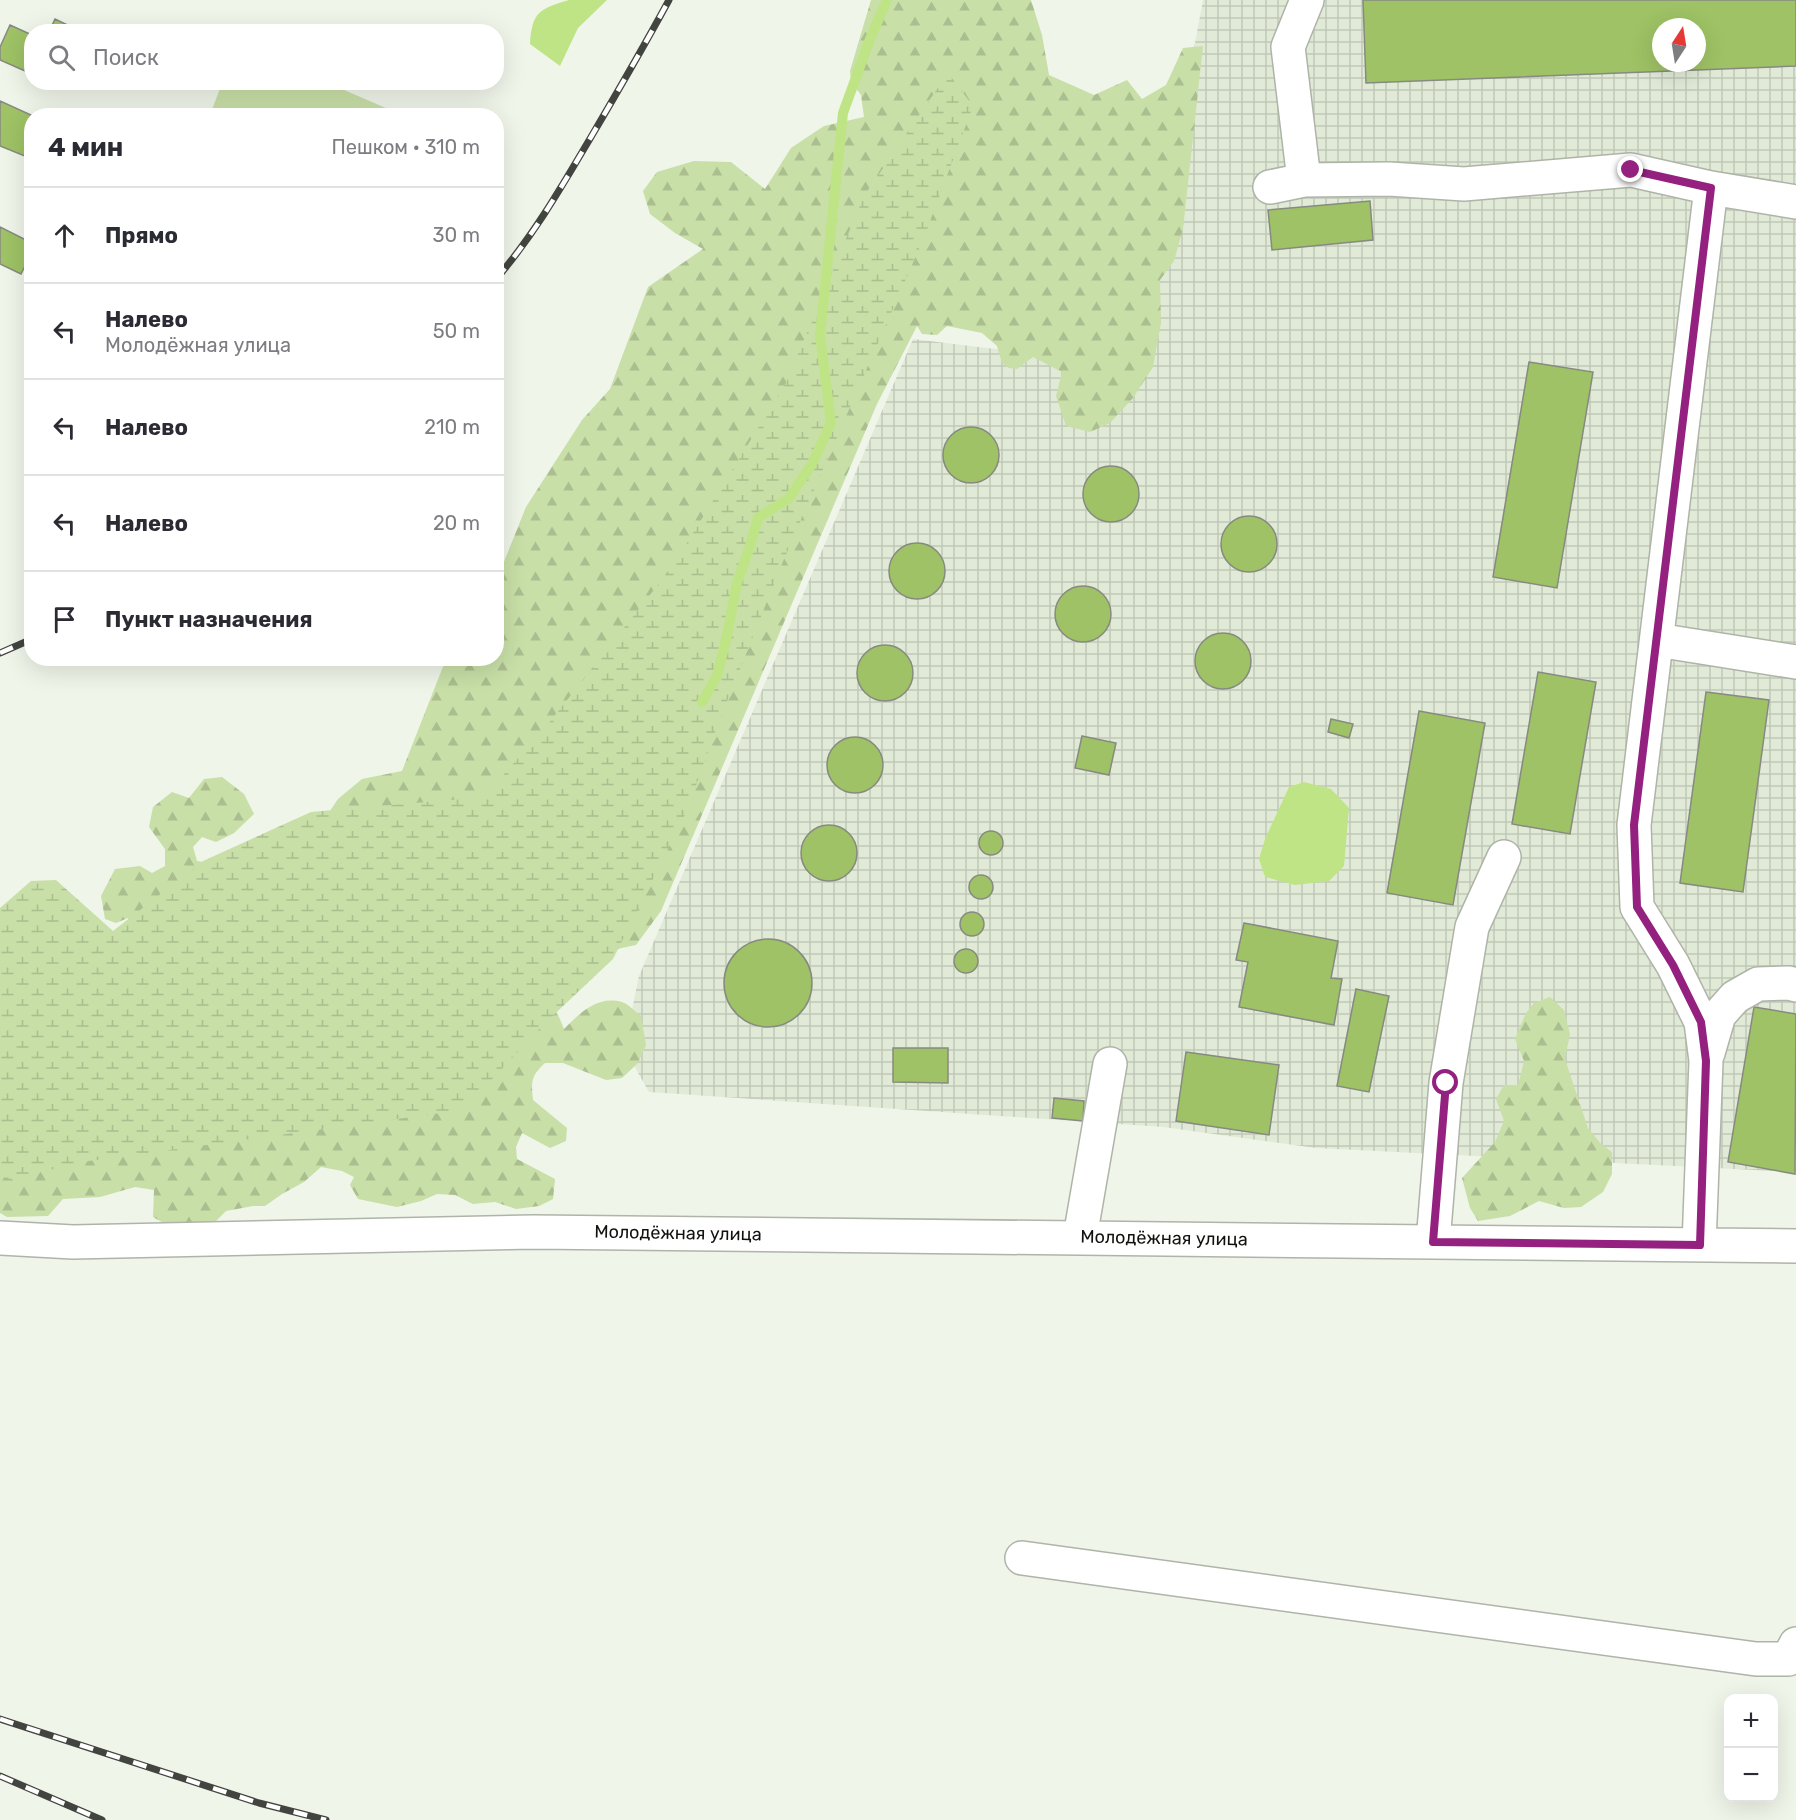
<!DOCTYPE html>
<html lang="ru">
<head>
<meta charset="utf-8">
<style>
	body { margin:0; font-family:Rubik,sans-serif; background:#f2f2f3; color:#2b2b33 }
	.controls { position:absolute; right:18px; bottom:18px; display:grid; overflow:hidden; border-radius:12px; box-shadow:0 6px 24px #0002 }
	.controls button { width:54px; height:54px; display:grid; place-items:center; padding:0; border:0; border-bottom:2px solid #e1e1e2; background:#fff; color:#2b2b33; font:30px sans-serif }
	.compass { position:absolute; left:1652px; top:18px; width:54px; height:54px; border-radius:50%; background:#fff; box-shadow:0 6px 24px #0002; rotate:12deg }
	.stop { position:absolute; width:18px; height:18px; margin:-14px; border:4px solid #94217f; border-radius:50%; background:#fff }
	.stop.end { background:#94217f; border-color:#fff; box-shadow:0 2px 6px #0008 }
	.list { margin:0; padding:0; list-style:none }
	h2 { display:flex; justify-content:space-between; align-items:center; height:78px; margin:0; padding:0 24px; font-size:26px }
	h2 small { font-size:20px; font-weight:400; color:#7c7c81 }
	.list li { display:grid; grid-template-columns:39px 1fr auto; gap:18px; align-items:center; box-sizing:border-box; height:96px; padding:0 24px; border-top:2px solid #e1e1e2 }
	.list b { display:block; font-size:22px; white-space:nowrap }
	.list p { margin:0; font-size:20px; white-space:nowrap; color:#7c7c81 }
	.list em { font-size:20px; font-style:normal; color:#7c7c81 }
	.icon { flex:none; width:33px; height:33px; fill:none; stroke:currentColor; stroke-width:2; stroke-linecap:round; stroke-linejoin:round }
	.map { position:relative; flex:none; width:1796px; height:1820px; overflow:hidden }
	.search { position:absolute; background:#fff; box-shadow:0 6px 24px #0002; left:24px; top:24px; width:480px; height:66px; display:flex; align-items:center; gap:15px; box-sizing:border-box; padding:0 21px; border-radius:24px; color:#7c7c81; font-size:22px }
	.panel { position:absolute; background:#fff; box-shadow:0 6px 24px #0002; left:24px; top:108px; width:480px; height:558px; border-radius:24px }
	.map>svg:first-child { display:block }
	.industrial { fill:url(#industrial-grid); fill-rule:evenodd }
	.forest { fill:url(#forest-firs) }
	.wetland { fill:url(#wetland-marsh) }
	.garden { fill:#c8dfa7 }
	.water { fill:#bfe486 }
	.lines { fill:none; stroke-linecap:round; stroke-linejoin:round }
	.stream { stroke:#bfe486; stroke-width:10 }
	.building { fill:#9ec265; stroke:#868a80; stroke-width:1.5; fill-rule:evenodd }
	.minor-casing { stroke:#afb4a8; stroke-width:36 }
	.minor { stroke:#fff; stroke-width:33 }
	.rail-casing { stroke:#42453f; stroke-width:7 }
	.rail { stroke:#fff; stroke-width:4.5; stroke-dasharray:14; stroke-linecap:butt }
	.route { stroke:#94217f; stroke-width:8 }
	.labels { text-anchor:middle; stroke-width:4.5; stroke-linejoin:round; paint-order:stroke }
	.street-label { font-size:18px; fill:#10120e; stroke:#fff }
</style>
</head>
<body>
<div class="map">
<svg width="1796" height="1820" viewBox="0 0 1796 1820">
	<defs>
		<pattern id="industrial-grid" width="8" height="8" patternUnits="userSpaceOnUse" patternTransform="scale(1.5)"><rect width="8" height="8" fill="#e1ead7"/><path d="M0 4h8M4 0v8" fill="none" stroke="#c0c8b7"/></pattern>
		<pattern id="forest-firs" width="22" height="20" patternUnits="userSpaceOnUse" patternTransform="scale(1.5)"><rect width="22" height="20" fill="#c8dfa7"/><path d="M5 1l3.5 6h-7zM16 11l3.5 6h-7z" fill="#abbe8f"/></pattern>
		<pattern id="wetland-marsh" width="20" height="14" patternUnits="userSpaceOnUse" patternTransform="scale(1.5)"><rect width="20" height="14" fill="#c8dfa7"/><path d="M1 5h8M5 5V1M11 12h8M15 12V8" fill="none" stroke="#abbe8f"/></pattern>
	</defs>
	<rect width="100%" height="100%" fill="#eff5e9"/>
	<path class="industrial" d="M 1203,0 L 1796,0 L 1796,1172 L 1316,1148 L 1163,1127 L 649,1092 L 624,1048 L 639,976 L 913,339 L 995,349 L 1138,349 ZM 1661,27 L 1697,27 L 1697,63 L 1661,63 Z"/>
	<path class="forest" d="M 871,0 L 1031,0 L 1042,35 L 1049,75 L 1094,95 L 1127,80 L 1142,99 L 1166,85 L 1183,48 L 1203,46 L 1183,229 L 1174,261 L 1160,280 L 1161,323 L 1153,367 L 1133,398 L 1110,423 L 1090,432 L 1066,426 L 1056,396 L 1062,372 L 1033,357 L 1017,369 L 1009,368 L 1002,363 L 997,346 L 982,333 L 947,326 L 937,335 L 922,334 L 917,326 L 877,404 L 661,911 L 636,945 L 579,957 L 570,780 L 140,940 L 128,918 L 116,923 L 105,919 L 101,896 L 115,869 L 140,866 L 152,873 L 165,866 L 165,849 L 149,827 L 153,807 L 172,792 L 189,798 L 204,779 L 222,777 L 244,794 L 254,814 L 234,833 L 216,842 L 202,837 L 193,847 L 197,861 L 224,865 L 309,842 L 338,799 L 362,779 L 402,771 L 446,659 L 496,658 L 497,579 L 526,507 L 582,420 L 610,389 L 648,287 L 703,249 L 675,233 L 650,214 L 643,191 L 657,172 L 694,161 L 731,162 L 765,189 L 791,148 L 824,126 L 864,117 L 861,95 L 851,82 L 850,71 Z
		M 1550,997 L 1564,1010 L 1570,1034 L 1565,1059 L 1588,1128 L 1601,1144 L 1612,1152 L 1612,1174 L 1603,1192 L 1581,1207 L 1564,1208 L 1539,1201 L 1510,1216 L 1478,1221 L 1470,1208 L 1462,1178 L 1495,1142 L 1504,1121 L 1496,1099 L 1504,1085 L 1518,1085 L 1524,1061 L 1515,1039 L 1526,1013 L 1534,1003 Z
		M 551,998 L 564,1029 C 579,1014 597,995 622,1002 C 628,1004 635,1011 641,1016 L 646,1045 L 638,1063 L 622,1078 L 606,1080 L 563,1063 L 545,1063 C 531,1076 531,1081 533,1100 L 567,1128 L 566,1141 L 550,1148 L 522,1133 L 516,1147 L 517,1159 L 555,1179 L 553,1199 L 539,1206 L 516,1209 L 495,1202 L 473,1204 L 455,1195 L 437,1194 L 421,1201 L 397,1207 L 358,1199 L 350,1185 L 354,1177 L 342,1171 L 321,1167 L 304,1182 L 282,1194 L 265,1206 L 253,1206 L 226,1211 L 214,1223 L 172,1228 L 153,1217 L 154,1190 L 135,1187 L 100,1197 L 63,1199 L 48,1216 L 7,1217 L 0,1213 L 0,1162 Z"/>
	<path class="wetland" d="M 948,73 L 973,106 L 925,235 L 784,559 L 718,724 L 686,813 L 613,959 L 544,1024 L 463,1110 L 89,1161 L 10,1179 L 0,1176 L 0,908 L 31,881 L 56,880 L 113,931 L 203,861 L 311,812 L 484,797 L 548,724 L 672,567 L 786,383 L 864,196 Z"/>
	<path class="garden" d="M 222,83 L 328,83 L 402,115 L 210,115 Z"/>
	<path class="water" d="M 569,0 L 607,0 L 578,28 L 560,66 L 530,44 C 532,11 540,9 569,0 Z
		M 1304,782 L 1331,789 L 1349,808 L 1344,866 L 1329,881 L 1295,885 L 1265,877 L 1259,859 L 1265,839 L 1289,787 Z"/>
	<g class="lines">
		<path class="stream" d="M 702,702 L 717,676 L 727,636 L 737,583 L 749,549 L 758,518 L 789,498 L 812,464 L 831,423 L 820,335 L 843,113 L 870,39 L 887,0"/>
	</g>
	<path class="building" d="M 1363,0 L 1796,0 L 1796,66 L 1366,83 ZM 1661,27 L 1697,27 L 1697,63 L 1661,63 Z
		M 55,19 L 78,30 L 77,32 L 49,32 Z
		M 10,25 L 32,35 L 32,74 L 0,60 L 0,47 Z
		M 0,101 L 33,116 L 32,116 L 32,159 L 0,146 Z
		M 1370,201 L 1373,240 L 1272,250 L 1268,210 Z
		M 0,227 L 32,243 L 32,252 L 21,274 L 0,264 Z
		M 1529,362 L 1593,372 L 1557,588 L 1493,577 Z
		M943 455a28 28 0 1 1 56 0a28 28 0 1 1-56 0Z
		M1083 494a28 28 0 1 1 56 0a28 28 0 1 1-56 0Z
		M1221 544a28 28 0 1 1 56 0a28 28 0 1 1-56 0Z
		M889 571a28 28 0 1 1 56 0a28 28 0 1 1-56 0Z
		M1055 614a28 28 0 1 1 56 0a28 28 0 1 1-56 0Z
		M1195 661a28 28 0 1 1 56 0a28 28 0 1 1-56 0Z
		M857 673a28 28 0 1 1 56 0a28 28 0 1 1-56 0Z
		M 1538,672 L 1596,682 L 1570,834 L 1512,824 Z
		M 1706,692 L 1769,700 L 1743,892 L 1680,883 Z
		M 1419,711 L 1485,723 L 1453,905 L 1387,893 Z
		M 1331,719 L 1353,724 L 1349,738 L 1328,732 Z
		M 1082,736 L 1116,743 L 1109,775 L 1075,768 Z
		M827 765a28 28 0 1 1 56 0a28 28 0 1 1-56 0Z
		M801 853a28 28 0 1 1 56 0a28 28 0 1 1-56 0Z
		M979 843a12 12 0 1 1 24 0a12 12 0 1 1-24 0Z
		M969 887a12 12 0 1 1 24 0a12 12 0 1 1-24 0Z
		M960 924a12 12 0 1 1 24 0a12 12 0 1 1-24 0Z
		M 1244,923 L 1338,941 L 1331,978 L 1342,979 L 1334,1025 L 1239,1007 L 1248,962 L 1236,960 Z
		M724 983a44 44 0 1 1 88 0a44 44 0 1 1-88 0Z
		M954 961a12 12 0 1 1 24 0a12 12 0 1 1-24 0Z
		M 1356,989 L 1389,996 L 1369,1092 L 1337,1086 Z
		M 1754,1007 L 1796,1014 L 1795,1174 L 1728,1162 Z
		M 893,1048 L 948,1048 L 948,1083 L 893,1082 Z
		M 1186,1052 L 1279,1065 L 1269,1135 L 1176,1121 Z
		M 1054,1098 L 1084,1101 L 1083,1121 L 1052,1118 Z"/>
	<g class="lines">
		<defs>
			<path id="minor" d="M 1304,180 L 1288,47 L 1307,0
				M 1270,187 L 1304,180 L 1389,179 L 1464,184 L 1631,170 L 1711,188 L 1796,202
				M 1657,640 L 1796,662
				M 1708,1053 L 1719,1015 L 1735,997 L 1758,984 L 1789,983 L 1796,985
				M 1080,1237 L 1110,1064
				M 0,1238 L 73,1242 L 533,1232 L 1796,1246
				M 1433,1242 L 1446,1083 L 1472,927 L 1504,857
				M 1699,1245 L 1706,1061 L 1701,1022 L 1673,965 L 1637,907 L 1634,825 L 1711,188
				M 1022,1558 L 1756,1659 L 1788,1659 L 1796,1644"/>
		</defs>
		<use href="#minor" class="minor-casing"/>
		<use href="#minor" class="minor"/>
		<defs>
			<path id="rail" d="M 496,279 C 534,235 562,186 591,137 C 618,91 644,46 669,0
				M 0,653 L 32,639
				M 0,1719 L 259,1803 L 326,1820
				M 0,1776 L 102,1820"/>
		</defs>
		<use href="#rail" class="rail-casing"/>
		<use href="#rail" class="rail"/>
	</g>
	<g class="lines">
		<path class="route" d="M 1446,1083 L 1433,1242 L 1700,1245 L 1706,1061 L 1701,1022 L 1673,965 L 1637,907 L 1634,825 L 1711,188 L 1631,170"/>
	</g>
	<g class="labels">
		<g class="street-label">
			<text transform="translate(678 1233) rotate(1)" y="6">Молодёжная улица</text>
			<text transform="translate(1164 1238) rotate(1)" y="6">Молодёжная улица</text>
		</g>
	</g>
</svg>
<div class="controls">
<button>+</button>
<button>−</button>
</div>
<svg class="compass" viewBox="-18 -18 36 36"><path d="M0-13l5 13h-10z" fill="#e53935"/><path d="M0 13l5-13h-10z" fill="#7c7c81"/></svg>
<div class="stop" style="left:1446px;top:1083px"></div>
<div class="stop end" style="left:1631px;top:170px"></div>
<div class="search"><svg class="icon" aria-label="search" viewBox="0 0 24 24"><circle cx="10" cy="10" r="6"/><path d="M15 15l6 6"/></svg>Поиск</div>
<section class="panel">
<h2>4 мин<small>Пешком · 310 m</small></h2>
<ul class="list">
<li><svg class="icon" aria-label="ahead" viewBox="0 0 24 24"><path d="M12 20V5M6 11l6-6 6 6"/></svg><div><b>Прямо</b></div><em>30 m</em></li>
<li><svg class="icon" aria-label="left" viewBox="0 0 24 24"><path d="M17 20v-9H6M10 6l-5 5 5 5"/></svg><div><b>Налево</b><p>Молодёжная улица</p></div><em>50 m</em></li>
<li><svg class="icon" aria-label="left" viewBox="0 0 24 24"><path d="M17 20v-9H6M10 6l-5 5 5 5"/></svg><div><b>Налево</b></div><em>210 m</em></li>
<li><svg class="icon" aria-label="left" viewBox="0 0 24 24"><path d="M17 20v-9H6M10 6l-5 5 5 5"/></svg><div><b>Налево</b></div><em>20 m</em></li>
<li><svg class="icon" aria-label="arrive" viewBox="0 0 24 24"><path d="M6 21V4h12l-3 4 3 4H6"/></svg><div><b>Пункт назначения</b></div></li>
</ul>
</section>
</div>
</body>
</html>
